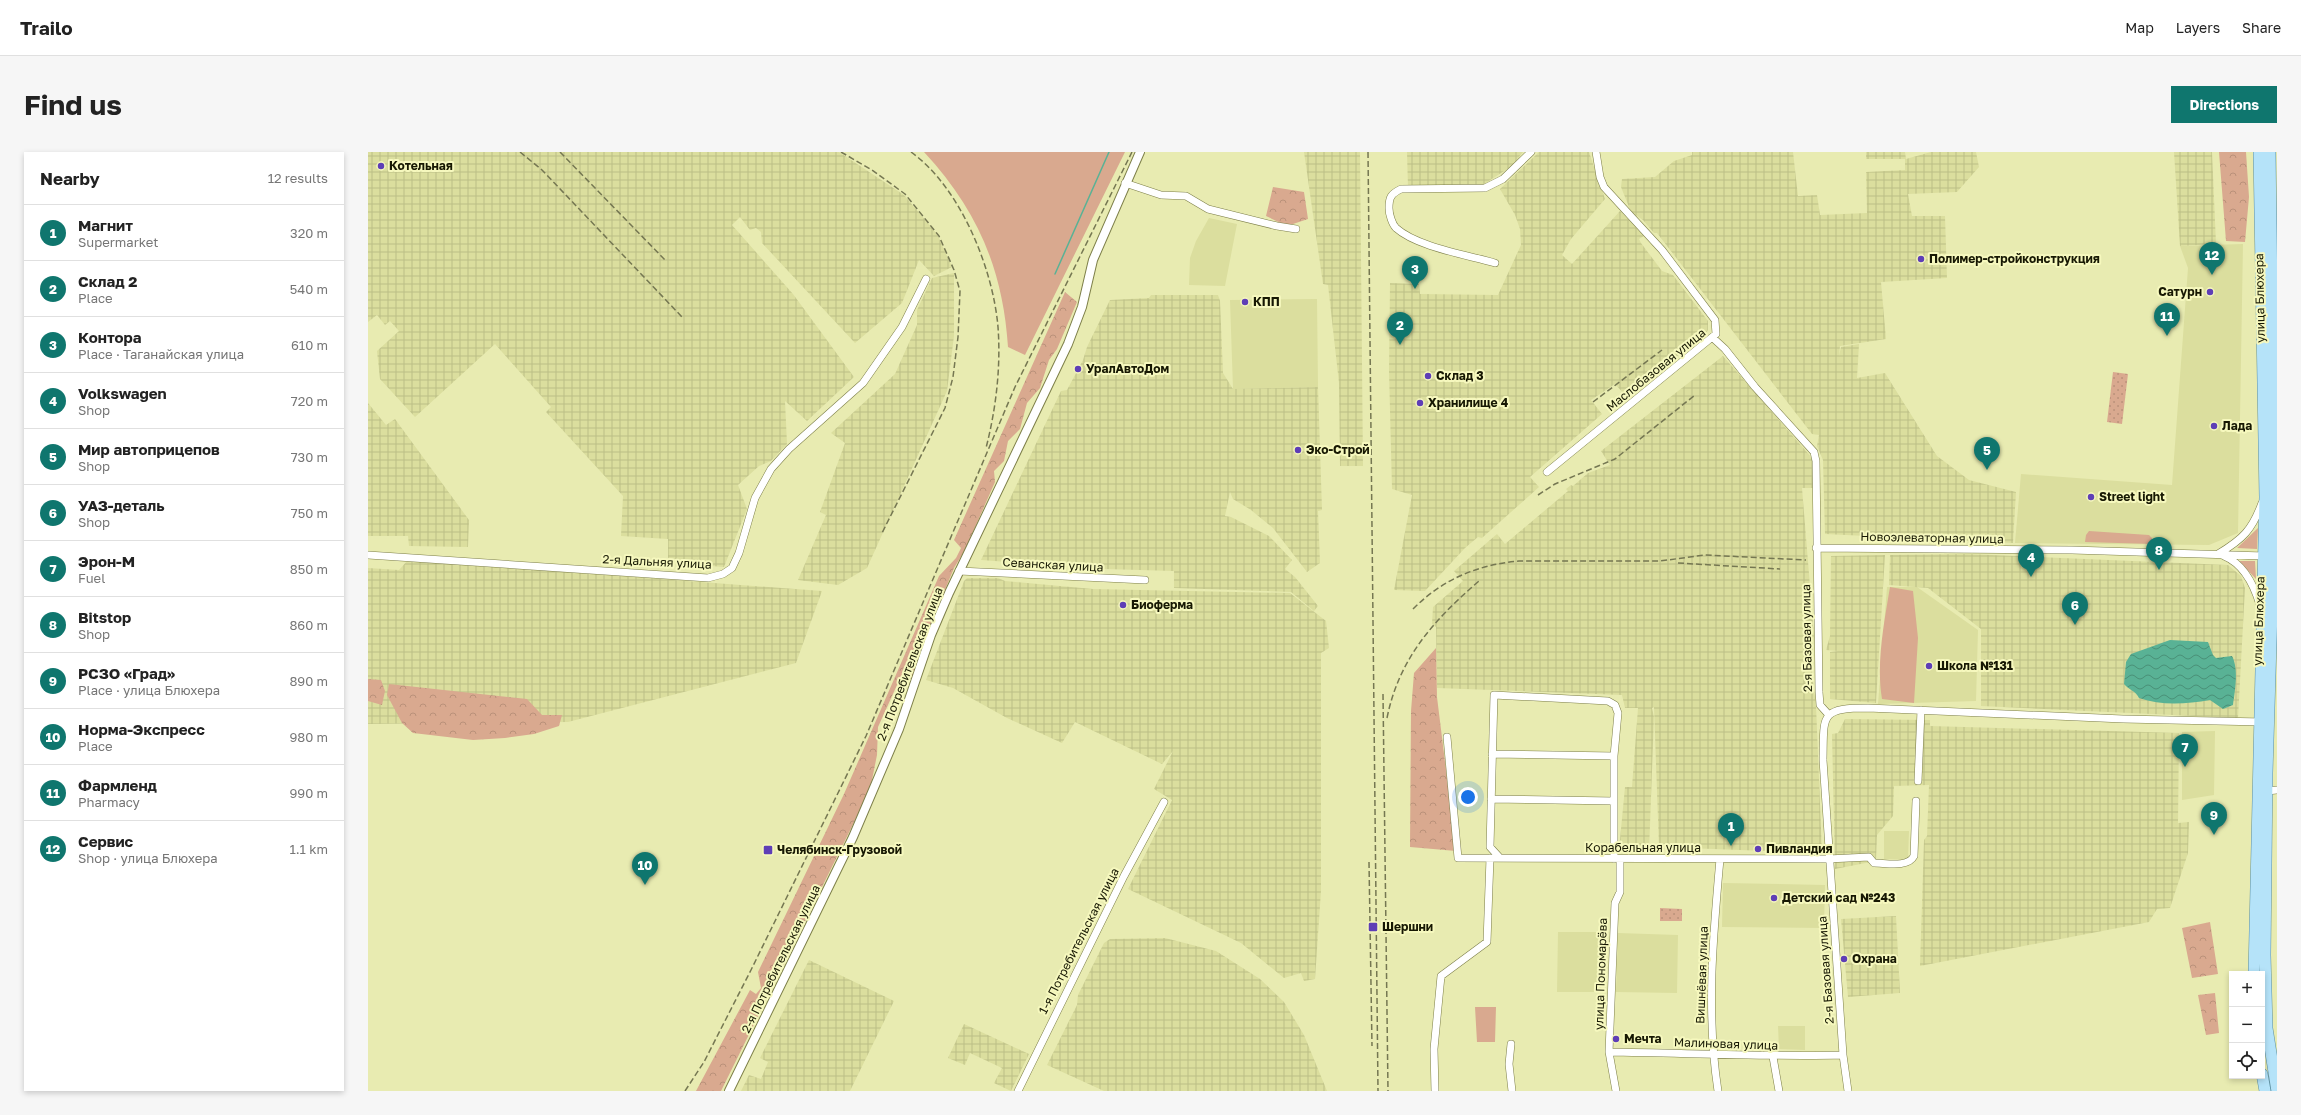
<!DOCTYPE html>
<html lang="en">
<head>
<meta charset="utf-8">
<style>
	body { margin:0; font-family:"Golos Text",sans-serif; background:#f6f6f6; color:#222 }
	.controls { position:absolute; right:12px; bottom:12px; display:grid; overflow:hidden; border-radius:0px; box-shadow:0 2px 6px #0003 }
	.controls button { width:36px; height:36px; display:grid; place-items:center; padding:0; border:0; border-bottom:1px solid #e0e0e0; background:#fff; color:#222; font:20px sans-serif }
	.you { position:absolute; left:1100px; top:645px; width:14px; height:14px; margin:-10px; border:3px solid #fff; border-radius:50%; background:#1a73e8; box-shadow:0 0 0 6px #1a73e833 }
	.badge { display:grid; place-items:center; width:26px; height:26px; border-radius:50%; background:#0f766e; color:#fff; font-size:13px; font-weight:700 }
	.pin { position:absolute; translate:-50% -33px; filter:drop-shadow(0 1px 2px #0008) }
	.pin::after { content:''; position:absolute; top:21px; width:14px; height:12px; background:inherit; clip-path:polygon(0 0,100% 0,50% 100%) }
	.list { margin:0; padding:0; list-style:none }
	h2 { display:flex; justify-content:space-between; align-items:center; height:52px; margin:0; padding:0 16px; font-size:17px }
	h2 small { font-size:13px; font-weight:400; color:#767676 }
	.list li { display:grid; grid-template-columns:26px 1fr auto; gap:12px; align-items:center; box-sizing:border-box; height:56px; padding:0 16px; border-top:1px solid #e0e0e0 }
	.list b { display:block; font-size:15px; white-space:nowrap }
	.list p { margin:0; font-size:13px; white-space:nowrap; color:#767676 }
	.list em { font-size:13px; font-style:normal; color:#767676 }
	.icon { flex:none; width:22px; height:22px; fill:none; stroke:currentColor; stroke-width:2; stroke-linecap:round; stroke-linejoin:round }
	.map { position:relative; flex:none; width:1909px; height:939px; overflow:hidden; border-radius:0px }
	header { display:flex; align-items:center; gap:24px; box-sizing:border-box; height:56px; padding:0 20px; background:#fff; border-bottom:1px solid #e0e0e0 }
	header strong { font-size:19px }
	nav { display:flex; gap:22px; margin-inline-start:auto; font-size:14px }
	.intro { display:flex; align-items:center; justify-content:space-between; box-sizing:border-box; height:96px; padding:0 24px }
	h1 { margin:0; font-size:28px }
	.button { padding:10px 18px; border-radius:0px; background:#0f766e; color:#fff; font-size:14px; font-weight:700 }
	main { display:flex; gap:24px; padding:0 24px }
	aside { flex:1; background:#fff; border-radius:0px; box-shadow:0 2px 6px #0003 }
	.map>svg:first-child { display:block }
	.built { fill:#dbde9e }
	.industrial { fill:url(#industrial-grid) }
	.green { fill:#d9a98f }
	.forest { fill:url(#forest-crowns) }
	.park { fill:url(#park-dots) }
	.water { fill:url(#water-waves) }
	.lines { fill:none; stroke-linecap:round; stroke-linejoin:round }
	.stream { stroke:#59b295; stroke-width:1.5 }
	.minor-casing { stroke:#7d7f49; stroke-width:8 }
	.tertiary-casing { stroke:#7d7f49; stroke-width:10 }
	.primary-casing { stroke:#5e90a0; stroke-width:12 }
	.minor { stroke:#fff; stroke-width:7 }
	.tertiary { stroke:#fff; stroke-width:8 }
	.primary { stroke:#b5e3f9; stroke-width:11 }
	.rail { stroke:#757752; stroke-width:1.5; stroke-dasharray:6 3; stroke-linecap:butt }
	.poi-dot { fill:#5e3eb6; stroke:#f6f8be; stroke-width:1.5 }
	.labels { text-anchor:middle; stroke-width:4; stroke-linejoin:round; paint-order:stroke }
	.poi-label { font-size:12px; font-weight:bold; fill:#171803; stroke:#f6f8be; text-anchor:start }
	.street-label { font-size:12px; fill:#171803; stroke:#f6f8be }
</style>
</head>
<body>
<header>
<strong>Trailo</strong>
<nav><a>Map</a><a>Layers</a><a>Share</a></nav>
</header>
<div class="intro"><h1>Find us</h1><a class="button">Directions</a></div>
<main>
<aside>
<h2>Nearby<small>12 results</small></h2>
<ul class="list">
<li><span class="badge">1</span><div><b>Магнит</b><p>Supermarket</p></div><em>320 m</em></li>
<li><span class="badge">2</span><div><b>Склад 2</b><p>Place</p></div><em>540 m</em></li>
<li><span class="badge">3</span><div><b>Контора</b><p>Place · Таганайская улица</p></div><em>610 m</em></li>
<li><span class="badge">4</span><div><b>Volkswagen</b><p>Shop</p></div><em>720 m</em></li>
<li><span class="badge">5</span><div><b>Мир автоприцепов</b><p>Shop</p></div><em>730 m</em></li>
<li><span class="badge">6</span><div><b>УАЗ-деталь</b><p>Shop</p></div><em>750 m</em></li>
<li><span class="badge">7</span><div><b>Эрон-М</b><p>Fuel</p></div><em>850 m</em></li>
<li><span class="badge">8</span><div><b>Bitstop</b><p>Shop</p></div><em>860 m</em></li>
<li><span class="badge">9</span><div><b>РСЗО «Град»</b><p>Place · улица Блюхера</p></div><em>890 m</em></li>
<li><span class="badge">10</span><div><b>Норма-Экспресс</b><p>Place</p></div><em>980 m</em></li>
<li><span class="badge">11</span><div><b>Фармленд</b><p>Pharmacy</p></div><em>990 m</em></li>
<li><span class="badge">12</span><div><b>Сервис</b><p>Shop · улица Блюхера</p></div><em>1.1 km</em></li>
</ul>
</aside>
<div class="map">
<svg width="1909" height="939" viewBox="0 0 1909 939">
	<defs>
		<pattern id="industrial-grid" width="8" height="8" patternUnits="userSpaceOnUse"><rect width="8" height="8" fill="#dbde9e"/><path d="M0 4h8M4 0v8" fill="none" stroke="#bbbe86"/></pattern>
		<pattern id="forest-crowns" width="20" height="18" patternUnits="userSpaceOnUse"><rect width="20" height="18" fill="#d9a98f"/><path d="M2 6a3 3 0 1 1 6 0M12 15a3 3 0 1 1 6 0" fill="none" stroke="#ba917a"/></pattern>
		<pattern id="park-dots" width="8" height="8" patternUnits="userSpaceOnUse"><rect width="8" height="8" fill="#d9a98f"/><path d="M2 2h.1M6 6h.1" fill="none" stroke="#ba917a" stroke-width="1.8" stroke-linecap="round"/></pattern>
		<pattern id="water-waves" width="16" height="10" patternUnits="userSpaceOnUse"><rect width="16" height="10" fill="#59b295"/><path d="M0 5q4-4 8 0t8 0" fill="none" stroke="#499077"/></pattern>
	</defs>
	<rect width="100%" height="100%" fill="#e8ebb1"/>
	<path class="built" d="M 841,66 L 869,72 L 857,134 L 821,133 L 822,106 L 828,89 Z
		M 1875,92 L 1870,381 L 1841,393 L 1647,391 L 1653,322 L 1804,333 L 1820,116 L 1812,94 Z
		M 949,147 L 950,235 L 865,237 L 862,148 Z
		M 1519,435 L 1549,435 L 1610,478 L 1608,549 L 1510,552 Z
		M 1847,579 L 1846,643 L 1814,648 L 1814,580 Z
		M 1516,679 L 1541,679 L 1540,708 L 1516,707 Z
		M 1355,731 L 1457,733 L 1456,776 L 1354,775 Z
		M 1190,780 L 1234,780 L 1233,840 L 1189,840 Z
		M 1250,781 L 1310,783 L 1309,841 L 1248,840 Z
		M 1410,874 L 1437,874 L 1437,898 L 1411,897 Z"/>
	<path class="industrial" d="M 0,0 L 471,0 L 536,43 L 569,82 L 584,115 L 566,124 L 551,108 L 534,151 L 487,191 L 394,91 L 393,80 L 388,76 L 382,78 L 372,65 L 364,73 L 425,142 L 486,225 L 439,269 L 417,249 L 419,292 L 403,309 L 391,314 L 370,333 L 379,357 L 356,415 L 330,413 L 329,410 L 300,406 L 300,387 L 253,384 L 255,344 L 178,260 L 183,255 L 127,192 L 47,265 L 12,227 L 9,199 L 31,179 L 22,169 L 17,173 L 9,163 L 0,170 Z
		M 936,0 L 992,0 L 995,314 L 972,314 L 971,231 L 960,133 L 955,132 Z
		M 1039,0 L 1155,0 L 1144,14 L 1113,34 L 1040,36 Z
		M 1171,0 L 1221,0 L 1237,47 L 1203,87 L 1194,103 L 1204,112 L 1252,59 L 1276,84 L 1271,87 L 1273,91 L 1294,119 L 1305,123 L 1340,169 L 1340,178 L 1336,184 L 1257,243 L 1247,232 L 1223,248 L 1234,262 L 1162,325 L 1171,335 L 1114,386 L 1110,385 L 1097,396 L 1057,439 L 1026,438 L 1044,343 L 1024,337 L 1021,219 L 1022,131 L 1051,132 L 1052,142 L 1130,143 L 1153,93 L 1152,77 L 1147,63 L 1132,37 Z
		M 1324,0 L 1425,0 L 1430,44 L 1449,43 L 1452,63 L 1499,61 L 1498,20 L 1537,18 L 1537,7 L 1498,7 L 1498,0 L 1537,0 L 1538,7 L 1563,0 L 1608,0 L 1611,15 L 1589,40 L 1540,42 L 1544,64 L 1577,64 L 1579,126 L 1513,130 L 1518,187 L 1472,194 L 1471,204 L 1473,195 L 1491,192 L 1489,226 L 1517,221 L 1569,304 L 1601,328 L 1648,340 L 1645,391 L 1457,382 L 1455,308 L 1449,294 L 1451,283 L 1444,282 L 1289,81 L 1286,81 L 1275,68 L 1263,60 L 1253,35 L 1254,27 L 1287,25 L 1306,9 L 1324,3 Z
		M 1806,0 L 1844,0 L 1848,92 L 1812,94 Z
		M 586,121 L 586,184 L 579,239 L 499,416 L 470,433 L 430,428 L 458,363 L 452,360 L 477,291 L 463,281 L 527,222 L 549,173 L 549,158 L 564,126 Z
		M 783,143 L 850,143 L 852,149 L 855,221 L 865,237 L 950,235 L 954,358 L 950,359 L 952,411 L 939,420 L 905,376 L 883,358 L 865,347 L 862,340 L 857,364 L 863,365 L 901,384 L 924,408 L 917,417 L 927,425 L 950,454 L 946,459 L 923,440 L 806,436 L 806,419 L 702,416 L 700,411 L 685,409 L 682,413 L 613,408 L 693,239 L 699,238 L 715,208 L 719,195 L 742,148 L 781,146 Z
		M 1355,204 L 1445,307 L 1446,336 L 1434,336 L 1446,483 L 1443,513 L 1448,553 L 1454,701 L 1291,695 L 1286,555 L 1284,556 L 1286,565 L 1281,700 L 1251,698 L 1257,635 L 1264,635 L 1270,556 L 1257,556 L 1254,543 L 1069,536 L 1068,475 L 1064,472 L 1065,455 L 1095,429 L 1086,419 L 1129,382 L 1137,392 L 1200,339 L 1198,337 L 1203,333 L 1205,334 L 1220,321 L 1242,313 L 1233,299 Z
		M 0,251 L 18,273 L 27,267 L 101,368 L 100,395 L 41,394 L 40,384 L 0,384 Z
		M 1599,402 L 1860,413 L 1873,424 L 1877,436 L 1870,566 L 1613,554 L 1613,477 L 1560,436 L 1521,433 L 1522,403 Z
		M 1517,403 L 1508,551 L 1462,547 L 1462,500 L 1470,499 L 1458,498 L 1462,484 L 1463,404 Z
		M 40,408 L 454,439 L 428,511 L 200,570 L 0,572 L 0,416 L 31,418 Z
		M 599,426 L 630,426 L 637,429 L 725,437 L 922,441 L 958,469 L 961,496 L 953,501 L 953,739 L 947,827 L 936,829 L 933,821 L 916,826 L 873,791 L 760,737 L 804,648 L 786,637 L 805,599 L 794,612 L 707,570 L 694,591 L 639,566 L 585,536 L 558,528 L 596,429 Z
		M 1477,567 L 1562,568 L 1562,574 L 1811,581 L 1810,671 L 1821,670 L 1820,701 L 1802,756 L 1789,757 L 1781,770 L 1552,814 L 1556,688 L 1559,684 L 1561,633 L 1526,634 L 1525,664 L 1509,683 L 1508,709 L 1467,717 L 1464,582 L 1470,581 Z
		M 1528,764 L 1532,841 L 1480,845 L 1473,767 Z
		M 797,786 L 848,799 L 892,827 L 916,850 L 936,883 L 959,939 L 736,939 L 679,913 L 709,853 L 710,843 L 736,791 L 742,787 Z
		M 441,808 L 526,849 L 482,939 L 373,939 L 381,923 L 393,927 L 400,910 L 392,906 Z
		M 596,872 L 661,902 L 643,939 L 626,931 L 634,916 L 602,901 L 597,913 L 580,906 Z"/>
	<path class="green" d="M 556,0 L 757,0 L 657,203 L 640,195 C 635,117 609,57 556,0 Z
		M 1890,376 L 1889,397 L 1869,396 Z
		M 1721,379 L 1781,383 L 1784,386 L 1784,392 L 1717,390 L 1718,383 Z
		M 1871,409 L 1887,409 L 1888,427 Z
		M 1522,435 L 1545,439 L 1550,486 L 1546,551 L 1514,547 C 1508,512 1516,471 1522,435 Z
		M 1107,855 L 1128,855 L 1127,890 L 1109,890 Z"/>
	<path class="forest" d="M 1851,0 L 1878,0 L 1881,45 L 1877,90 L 1858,89 Z
		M 905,35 L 936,40 L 940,67 L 919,74 L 898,64 Z
		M 697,140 L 709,150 L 689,197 L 681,208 L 672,236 L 659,251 L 652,277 L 640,289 L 636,309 L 626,319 L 627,330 L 597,398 L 586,416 L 560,479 L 545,525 L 529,533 L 510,575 L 509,603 L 502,638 L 353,939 L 328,939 L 382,838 L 388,842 L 393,836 L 390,820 L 476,642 L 571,424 L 588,406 L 593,396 L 586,388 Z
		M 1068,496 L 1069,545 L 1088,699 L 1042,695 L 1043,559 L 1046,521 Z
		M 0,527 L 13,528 L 17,539 L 14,553 L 0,549 Z
		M 21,532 L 159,547 L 174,563 L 194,563 L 191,574 L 166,582 L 137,586 L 105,588 L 45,581 L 34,571 L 19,543 Z
		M 1842,770 L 1850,822 L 1824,826 L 1814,776 Z
		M 1847,841 L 1851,881 L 1838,883 L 1830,843 Z"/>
	<path class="park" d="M 1745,220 L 1760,222 L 1754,272 L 1739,270 Z
		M 1292,756 L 1314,757 L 1314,769 L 1292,769 Z"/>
	<path class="water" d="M 1802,488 L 1840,490 L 1845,503 L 1848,506 L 1864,504 C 1871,517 1867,539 1865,553 L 1855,557 L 1842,548 C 1818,552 1794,554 1771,546 C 1768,539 1761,538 1756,532 L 1758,510 L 1763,502 Z"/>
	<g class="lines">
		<path class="stream" d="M 687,122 L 741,0"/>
		<defs>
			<path id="minor" d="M 757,31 L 793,43 L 818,44 L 840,57 L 909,74 L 928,77
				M 1127,111 C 1100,103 1049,95 1028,76 C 1024,72 1021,62 1021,56 C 1021,45 1023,42 1033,37 L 1117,36 L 1135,27 L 1163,0
				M 1345,186 L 1357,197 L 1387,235 L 1446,300 L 1448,309 L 1451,540 L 1452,553 L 1461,563
				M 1179,320 L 1348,182 L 1347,168 L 1294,98 L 1236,35 L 1232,25 L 1228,0
				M 1448,396 L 1704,398 L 1896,404
				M 1850,402 C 1875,387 1884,378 1894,351
				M 0,403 L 340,426 L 355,422 L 364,416 L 371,401 L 387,346 L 403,317 L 421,297 L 495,231 L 534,175 L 558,127
				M 1856,404 C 1876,412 1886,433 1892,453
				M 591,419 L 777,428
				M 1079,585 L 1090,706 L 1460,707 L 1501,705 L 1506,711 C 1518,711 1540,716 1546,704 L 1548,649
				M 1124,602 L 1246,604
				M 1550,629 L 1553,558
				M 1899,639 L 1909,638
				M 1123,647 L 1246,649
				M 1132,706 L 1122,695 L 1126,543 L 1240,549 L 1247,553 L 1250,561 L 1246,604 L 1246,707
				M 1143,892 L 1141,912 L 1144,939
				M 1241,900 C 1319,901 1397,905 1475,903
				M 1405,905 L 1411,939
				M 650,939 L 756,724 L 796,650
				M 1067,939 L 1066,897 L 1073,824 L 1119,790 L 1122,706
				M 1248,939 L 1241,900 L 1247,751 L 1252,740 L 1252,707
				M 1350,939 C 1338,861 1345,785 1352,707
				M 1480,939 L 1475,903 L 1455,608 C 1456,563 1451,556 1500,556 L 1755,567 L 1895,570"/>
			<path id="tertiary" d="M 361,939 L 485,685 L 531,577 L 563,483 L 581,441 L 700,192 L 714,155 L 725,108 L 772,0"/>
			<path id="primary" d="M 1902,0 L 1907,360 L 1899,621 L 1897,803 L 1899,876 L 1909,939
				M 1886,822 L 1897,345 L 1891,0
				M 1894,922 L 1897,939"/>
		</defs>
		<use href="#minor" class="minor-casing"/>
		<use href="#tertiary" class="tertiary-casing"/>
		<use href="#primary" class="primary-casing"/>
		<use href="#minor" class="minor"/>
		<use href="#tertiary" class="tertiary"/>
		<use href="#primary" class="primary"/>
		<path class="rail" d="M 152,0 L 174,18 L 314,165
			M 192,0 L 297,108
			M 473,0 L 504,18 L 537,42 L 571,84 L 586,118 L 592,139 L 590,185 L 585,225 L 577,256 L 514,381
			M 543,0 C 592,35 625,116 630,175 C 633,215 628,257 618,296
			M 1000,0 L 1010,939
			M 1225,250 L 1294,198
			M 1170,343 L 1187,332 L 1247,307 L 1327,243
			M 1310,411 L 1412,417
			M 1045,457 C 1075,427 1109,413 1151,409 L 1292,409 L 1337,403 L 1438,408
			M 1015,542 L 1020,939
			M 1019,566 C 1031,506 1066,468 1111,429
			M 1001,710 L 1004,894
			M 317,939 L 336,910 L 383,818 L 498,584 L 647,235 L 764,0"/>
	</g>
	<g class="poi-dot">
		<circle cx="13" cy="14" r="4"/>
		<circle cx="1553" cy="107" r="4"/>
		<circle cx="1842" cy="140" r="4"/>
		<circle cx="877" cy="150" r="4"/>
		<circle cx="710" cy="217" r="4"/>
		<circle cx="1060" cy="224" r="4"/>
		<circle cx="1052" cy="251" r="4"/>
		<circle cx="1846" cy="274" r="4"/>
		<circle cx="930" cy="298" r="4"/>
		<circle cx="1723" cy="345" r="4"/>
		<circle cx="755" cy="453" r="4"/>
		<circle cx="1561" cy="514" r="4"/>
		<circle cx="1390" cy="697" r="4"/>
		<rect x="395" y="693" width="10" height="10" rx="2"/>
		<circle cx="1406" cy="746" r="4"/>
		<rect x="1000" y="770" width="10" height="10" rx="2"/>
		<circle cx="1476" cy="807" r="4"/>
		<circle cx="1248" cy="887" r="4"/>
	</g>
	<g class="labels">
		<g class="poi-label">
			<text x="21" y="18">Котельная</text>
			<text x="1561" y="111">Полимер-стройконструкция</text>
			<text x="1834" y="144" text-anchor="end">Сатурн</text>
			<text x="885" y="154">КПП</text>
			<text x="718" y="221">УралАвтоДом</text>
			<text x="1068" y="228">Склад 3</text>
			<text x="1060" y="255">Хранилище 4</text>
			<text x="1854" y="278">Лада</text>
			<text x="938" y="302">Эко-Строй</text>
			<text x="1731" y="349">Street light</text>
			<text x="763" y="457">Биоферма</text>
			<text x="1569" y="518">Школа №131</text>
			<text x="1398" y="701">Пивландия</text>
			<text x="409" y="702">Челябинск-Грузовой</text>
			<text x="1414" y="750">Детский сад №243</text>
			<text x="1014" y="779">Шершни</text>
			<text x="1484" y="811">Охрана</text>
			<text x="1256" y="891">Мечта</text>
		</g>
		<g class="street-label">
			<text transform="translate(1892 146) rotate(-91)" y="4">улица Блюхера</text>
			<text transform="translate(1288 218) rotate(-39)" y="4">Маслобазовая улица</text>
			<text transform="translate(1564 386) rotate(1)" y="4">Новоэлеваторная улица</text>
			<text transform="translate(289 410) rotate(3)" y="4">2-я Дальняя улица</text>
			<text transform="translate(685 413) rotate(3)" y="4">Севанская улица</text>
			<text transform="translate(1891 469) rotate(-88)" y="4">улица Блюхера</text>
			<text transform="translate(1439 486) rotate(-91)" y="4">2-я Базовая улица</text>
			<text transform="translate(542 512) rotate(-69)" y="4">2-я Потребительская улица</text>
			<text x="1275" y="700">Корабельная улица</text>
			<text transform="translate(711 789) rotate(-63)" y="4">1-я Потребительская улица</text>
			<text transform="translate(413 807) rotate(-64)" y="4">2-я Потребительская улица</text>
			<text transform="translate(1458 818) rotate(-94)" y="4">2-я Базовая улица</text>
			<text transform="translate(1233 822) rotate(-88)" y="4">улица Пономарёва</text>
			<text transform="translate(1334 823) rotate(-88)" y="4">Вишнёвая улица</text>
			<text transform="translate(1358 892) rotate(2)" y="4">Малиновая улица</text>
		</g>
	</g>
</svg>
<div class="controls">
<button>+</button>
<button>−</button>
<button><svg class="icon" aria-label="locate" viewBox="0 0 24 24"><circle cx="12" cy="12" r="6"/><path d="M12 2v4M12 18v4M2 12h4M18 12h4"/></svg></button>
</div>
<div class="you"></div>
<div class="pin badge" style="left:1363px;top:694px">1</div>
<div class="pin badge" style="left:1032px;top:193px">2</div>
<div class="pin badge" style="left:1047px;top:137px">3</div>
<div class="pin badge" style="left:1663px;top:425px">4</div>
<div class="pin badge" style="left:1619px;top:318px">5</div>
<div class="pin badge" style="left:1707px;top:473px">6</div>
<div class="pin badge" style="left:1817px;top:615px">7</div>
<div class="pin badge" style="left:1791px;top:418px">8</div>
<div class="pin badge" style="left:1846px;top:683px">9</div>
<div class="pin badge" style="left:277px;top:733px">10</div>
<div class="pin badge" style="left:1799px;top:184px">11</div>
<div class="pin badge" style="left:1844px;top:123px">12</div>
</div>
</main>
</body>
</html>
